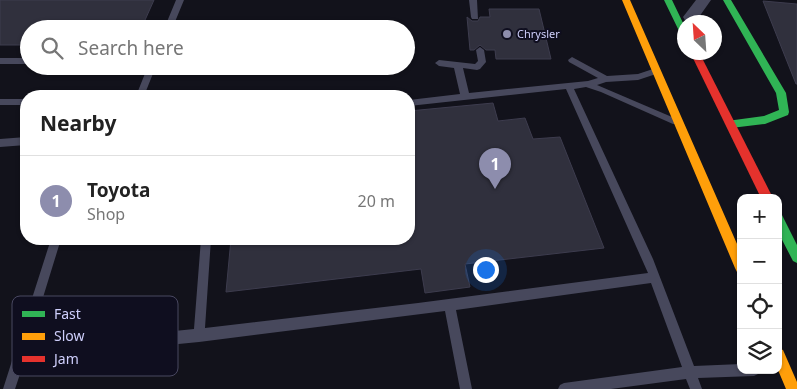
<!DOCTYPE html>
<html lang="en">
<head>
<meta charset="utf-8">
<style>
	body { margin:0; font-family:"Noto Sans",sans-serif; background:#f6f6f6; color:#222 }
	.controls { position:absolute; right:15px; bottom:15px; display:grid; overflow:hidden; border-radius:10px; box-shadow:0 1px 4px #0004 }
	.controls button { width:45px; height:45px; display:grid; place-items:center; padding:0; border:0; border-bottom:1px solid #e0e0e0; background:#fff; color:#222; font:25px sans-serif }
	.compass { position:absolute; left:677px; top:15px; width:45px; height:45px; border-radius:50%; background:#fff; box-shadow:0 1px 4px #0004; rotate:335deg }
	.you { position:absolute; left:485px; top:269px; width:18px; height:18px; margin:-12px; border:4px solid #fff; border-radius:50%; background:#1a73e8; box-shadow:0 0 0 8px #1a73e833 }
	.badge { display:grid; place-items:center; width:32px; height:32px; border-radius:50%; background:#8d8dad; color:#fff; font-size:16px; font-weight:700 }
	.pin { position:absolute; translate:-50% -41px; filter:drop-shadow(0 1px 2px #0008) }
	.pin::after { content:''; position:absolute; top:26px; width:18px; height:15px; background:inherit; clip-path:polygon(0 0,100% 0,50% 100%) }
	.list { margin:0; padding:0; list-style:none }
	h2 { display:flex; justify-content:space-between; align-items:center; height:65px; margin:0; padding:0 20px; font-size:21px }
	h2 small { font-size:16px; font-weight:400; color:#767676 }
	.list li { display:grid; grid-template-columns:32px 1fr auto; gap:15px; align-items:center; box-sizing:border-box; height:90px; padding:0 20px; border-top:1px solid #e0e0e0 }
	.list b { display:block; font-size:19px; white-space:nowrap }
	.list p { margin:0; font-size:16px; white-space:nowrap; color:#767676 }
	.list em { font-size:16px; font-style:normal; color:#767676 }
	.icon { flex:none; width:28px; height:28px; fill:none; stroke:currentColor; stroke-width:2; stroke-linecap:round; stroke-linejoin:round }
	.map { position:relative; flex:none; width:797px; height:389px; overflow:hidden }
	.search { position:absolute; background:#fff; box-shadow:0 1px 4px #0004; left:20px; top:20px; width:395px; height:55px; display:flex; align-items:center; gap:12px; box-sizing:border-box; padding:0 18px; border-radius:28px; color:#767676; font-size:19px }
	.panel { position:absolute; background:#fff; box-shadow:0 1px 4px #0004; left:20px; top:90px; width:395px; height:155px; border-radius:20px }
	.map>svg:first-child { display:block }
	.building { fill:#30303d; stroke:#3d3c4e }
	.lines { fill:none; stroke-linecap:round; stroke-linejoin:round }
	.lane { fill:#47485c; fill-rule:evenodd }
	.street { fill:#47485c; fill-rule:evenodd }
	.fast { fill:#30b455; fill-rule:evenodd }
	.slow { fill:#ff9f0a; fill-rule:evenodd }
	.jam { fill:#e5322d; fill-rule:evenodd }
	.poi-dot { fill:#8d8dad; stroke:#0f0e1f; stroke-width:2 }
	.labels { text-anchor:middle; stroke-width:4; stroke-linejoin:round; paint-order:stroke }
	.far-poi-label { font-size:11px; fill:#cfcffc; stroke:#0f0e1f; text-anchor:start }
	.key { fill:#0f0e1f; stroke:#494861; stroke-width:1 }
	.key-label { font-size:14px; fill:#cfcffc }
</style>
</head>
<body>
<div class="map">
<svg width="797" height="389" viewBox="0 0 797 389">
	<rect width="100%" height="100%" fill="#12121b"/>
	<path class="building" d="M 0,0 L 154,0 L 141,29 L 29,29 L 29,45 L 0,45 Z
		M 763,1 L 797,4 L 797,84 L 796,84 Z
		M 489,9 L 539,9 L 551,59 L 496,59 L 495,50 L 486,50 L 480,45 L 474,50 L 470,50 L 467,17 L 472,21 L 478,21 L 480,17 L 490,17 Z
		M 493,103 L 498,121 L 525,118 L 533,139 L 560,137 L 604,248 L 465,264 L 470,287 L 425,293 L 421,269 L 226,292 L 231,239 L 409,239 L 409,111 Z"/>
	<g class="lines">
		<path class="lane" d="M 176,0 L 184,0 L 172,29 L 164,29 Z
			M 469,0 L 477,0 L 478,19 L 472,19 L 471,17 Z
			M 480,47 L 484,50 L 486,62 L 480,69 L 477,70 L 463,68 L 469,93 L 588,81 L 598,78 L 569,62 L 568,60 L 572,57 L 607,76 L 638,74 L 656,68 L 659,69 L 659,73 L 638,80 L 606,82 L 597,85 L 679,120 L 680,122 L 679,124 L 673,124 L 601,92 L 586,87 L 574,89 L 653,259 L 694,366 L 741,364 L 741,370 L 760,370 L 758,374 L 754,376 L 698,378 L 702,389 L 690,389 L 686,379 L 611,389 L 558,389 L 560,385 L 564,383 L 682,367 L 651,283 L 456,310 L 472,389 L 460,389 L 445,311 L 199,342 L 25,359 L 15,389 L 3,389 L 51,239 L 61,239 L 28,346 L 194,329 L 201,239 L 211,239 L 205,328 L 418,303 L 648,273 L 566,89 L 409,106 L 409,100 L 460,94 L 454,68 L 439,66 L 435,63 L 439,60 L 475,64 L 478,61 L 476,50 Z
			M 0,58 L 29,58 L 29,64 L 0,64 Z
			M 148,66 L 156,66 L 144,96 L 136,96 Z
			M 0,99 L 26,99 L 26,105 L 0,105 Z
			M 26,137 L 26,145 L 0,147 L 0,139 Z"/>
		<path class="street" d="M 696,0 L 711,0 L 699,17 L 700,22 L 686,22 L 683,17 Z"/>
		<path class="fast" d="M 664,0 L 672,0 L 684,25 L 684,36 L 680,33 Z
			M 723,0 L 731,0 L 786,93 L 789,112 L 788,115 L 765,124 L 731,128 L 727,127 L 726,124 L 727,121 L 764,116 L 779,110 L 776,93 Z
			M 778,214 L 782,215 L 797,245 L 797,263 L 793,261 L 778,232 Z"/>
		<path class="slow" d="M 622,0 L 630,0 L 741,253 L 741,274 L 737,272 L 735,268 Z
			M 778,348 L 783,350 L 797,382 L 797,389 L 786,389 L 778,370 Z"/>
		<path class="jam" d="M 690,52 L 699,52 L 773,198 L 761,198 Z"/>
	</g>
	<circle class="poi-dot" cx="507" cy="34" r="5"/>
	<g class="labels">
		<g class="far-poi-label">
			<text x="517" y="38">Chrysler</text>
		</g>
	</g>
	<rect x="12" y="296" width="166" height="80" rx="8" class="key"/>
	<rect x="22" y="311" width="23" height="6" fill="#30b455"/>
	<rect x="22" y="333" width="23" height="7" fill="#ff9f0a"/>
	<rect x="22" y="356" width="23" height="6" fill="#e5322d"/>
	<g class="key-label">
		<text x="54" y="319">Fast</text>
		<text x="54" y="341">Slow</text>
		<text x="54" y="364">Jam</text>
	</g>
</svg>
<div class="controls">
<button>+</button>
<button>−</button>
<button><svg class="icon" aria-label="locate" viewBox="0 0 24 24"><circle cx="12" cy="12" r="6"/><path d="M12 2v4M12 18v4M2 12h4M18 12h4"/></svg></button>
<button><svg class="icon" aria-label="layers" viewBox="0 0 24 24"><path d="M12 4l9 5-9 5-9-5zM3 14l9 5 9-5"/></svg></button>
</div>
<svg class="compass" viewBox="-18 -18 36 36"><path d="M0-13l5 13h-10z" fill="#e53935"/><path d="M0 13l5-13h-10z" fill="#767676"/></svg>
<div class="you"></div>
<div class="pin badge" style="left:495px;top:189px">1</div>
<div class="search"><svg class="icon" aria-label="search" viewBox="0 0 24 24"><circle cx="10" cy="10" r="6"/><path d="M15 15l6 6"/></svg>Search here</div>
<section class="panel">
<h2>Nearby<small></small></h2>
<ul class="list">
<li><span class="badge">1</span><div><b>Toyota</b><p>Shop</p></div><em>20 m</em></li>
</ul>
</section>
</div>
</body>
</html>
